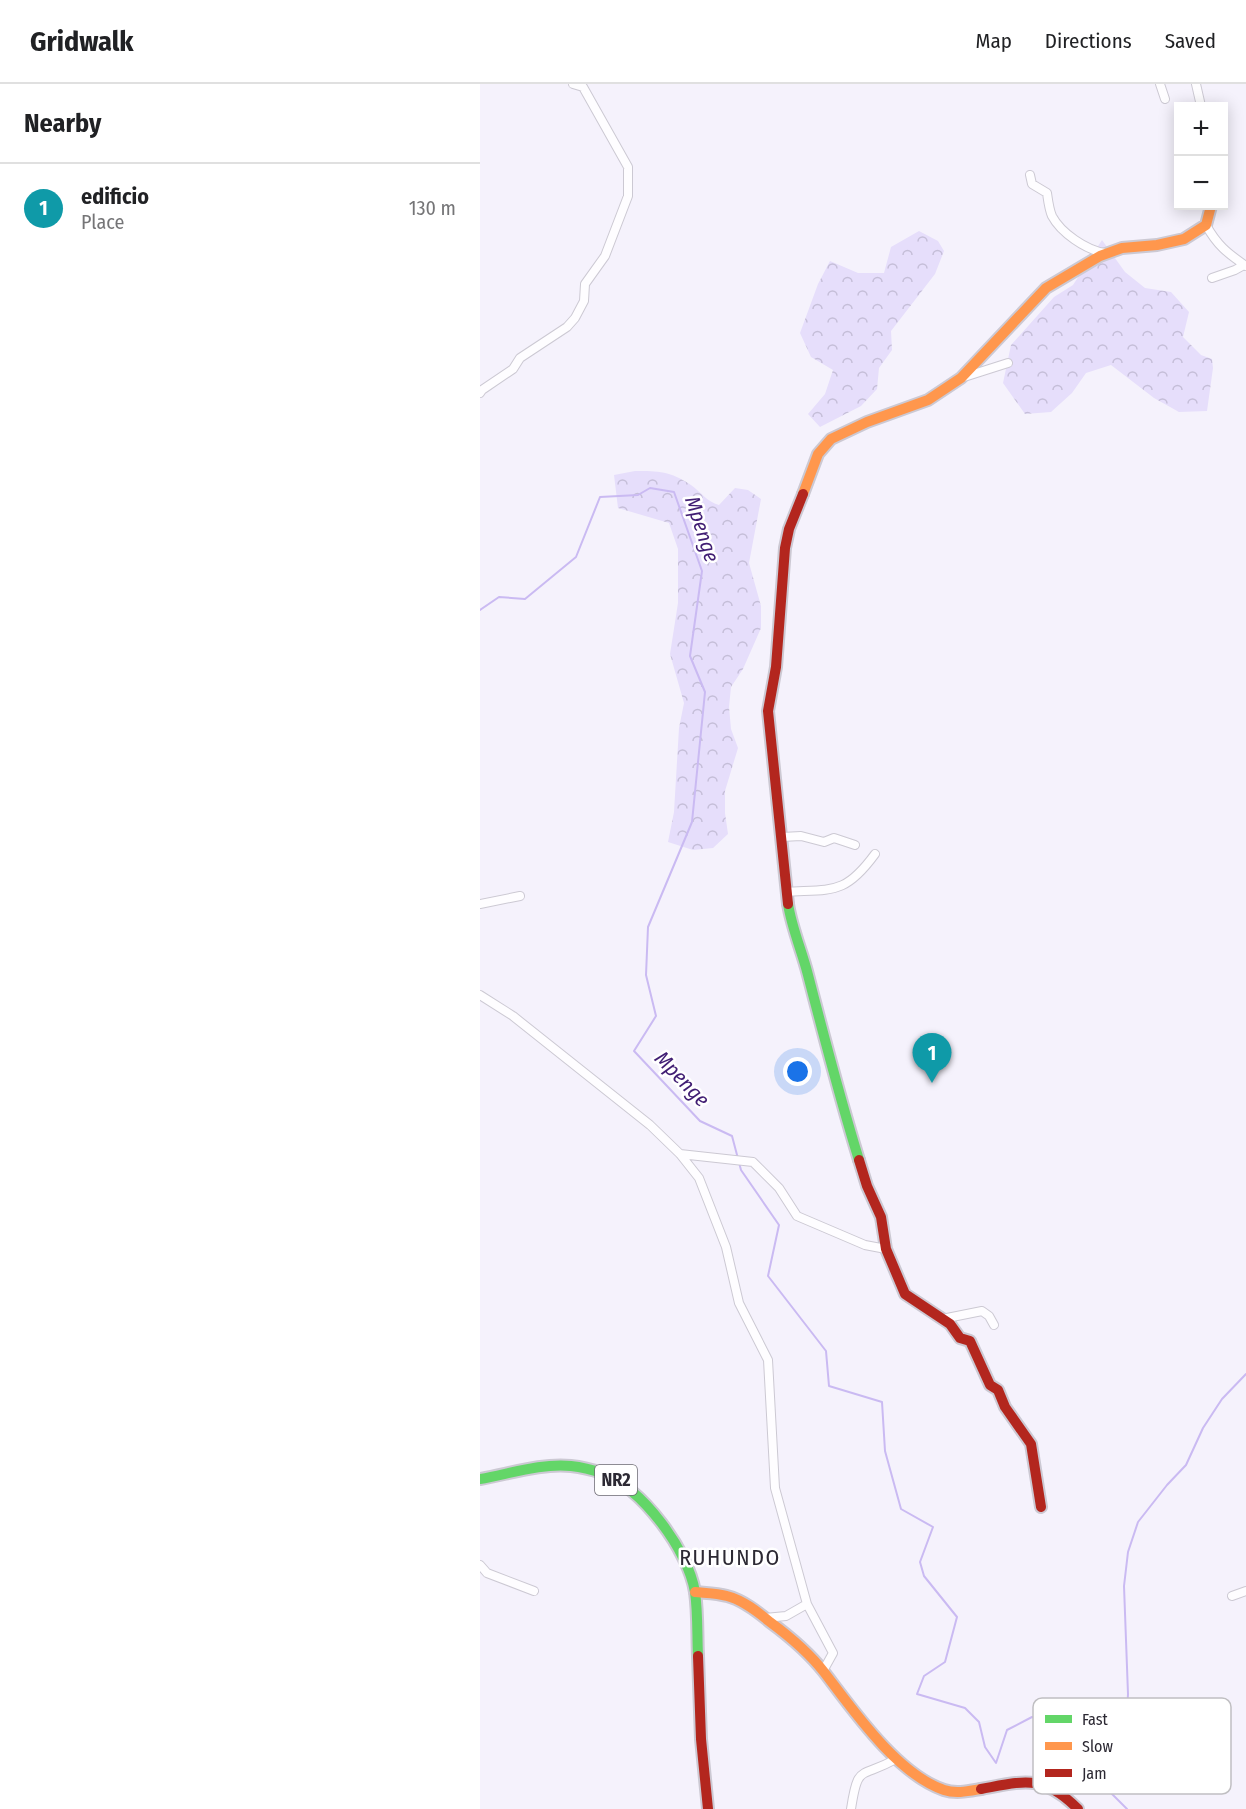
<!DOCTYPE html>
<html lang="en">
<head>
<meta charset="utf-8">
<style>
	body { margin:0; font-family:"Fira Sans Condensed",sans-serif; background:#f2f2f2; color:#202124 }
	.controls { position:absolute; right:18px; top:18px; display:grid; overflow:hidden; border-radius:0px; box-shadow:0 3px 15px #0003 }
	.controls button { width:54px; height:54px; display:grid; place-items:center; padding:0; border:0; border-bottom:2px solid #e0e0e0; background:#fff; color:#202124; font:30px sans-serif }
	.you { position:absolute; left:318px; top:988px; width:21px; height:21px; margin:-15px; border:4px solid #fff; border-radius:50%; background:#1a73e8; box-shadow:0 0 0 9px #1a73e833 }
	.badge { display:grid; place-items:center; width:39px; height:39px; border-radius:50%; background:#726f79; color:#fff; font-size:20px; font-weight:700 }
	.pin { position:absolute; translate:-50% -50px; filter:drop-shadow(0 2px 3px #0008) }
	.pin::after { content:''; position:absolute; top:32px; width:21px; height:18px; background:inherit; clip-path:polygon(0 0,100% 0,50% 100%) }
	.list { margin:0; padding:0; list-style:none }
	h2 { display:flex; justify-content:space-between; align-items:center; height:78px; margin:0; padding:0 24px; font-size:26px }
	h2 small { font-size:20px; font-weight:400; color:#757577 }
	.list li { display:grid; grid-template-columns:39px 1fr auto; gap:18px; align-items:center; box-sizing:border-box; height:90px; padding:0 24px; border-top:2px solid #e0e0e0 }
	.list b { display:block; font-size:22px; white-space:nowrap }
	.list p { margin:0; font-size:20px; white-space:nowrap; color:#757577 }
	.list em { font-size:20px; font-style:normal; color:#757577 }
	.map { position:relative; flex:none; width:766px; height:1725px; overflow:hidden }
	header { display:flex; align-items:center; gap:36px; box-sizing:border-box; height:84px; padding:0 30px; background:#fff; border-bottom:2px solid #e0e0e0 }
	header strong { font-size:28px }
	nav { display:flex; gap:33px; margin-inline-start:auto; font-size:21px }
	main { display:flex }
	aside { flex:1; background:#fff }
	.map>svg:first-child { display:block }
	.forest { fill:url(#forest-crowns) }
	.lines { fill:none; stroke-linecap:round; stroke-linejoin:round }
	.stream { stroke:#cabaf2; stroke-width:2 }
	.street-casing { stroke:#ccc9d3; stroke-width:10 }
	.fast-casing { stroke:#ccc9d3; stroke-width:14 }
	.slow-casing { stroke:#ccc9d3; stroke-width:14 }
	.jam-casing { stroke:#ccc9d3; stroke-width:14 }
	.street { stroke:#fefdff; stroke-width:8 }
	.fast { stroke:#63d668; stroke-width:10 }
	.slow { stroke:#ff974d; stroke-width:10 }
	.jam { stroke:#b3261e; stroke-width:10 }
	.labels { text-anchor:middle; stroke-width:5; stroke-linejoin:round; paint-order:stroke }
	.shield { fill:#fff; stroke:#6b6970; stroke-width:1.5 }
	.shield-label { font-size:18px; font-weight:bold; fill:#2c2933 }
	.water-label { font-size:21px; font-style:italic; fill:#401d73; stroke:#fff }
	.quarter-label { font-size:22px; letter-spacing:1.5px; fill:#2c2933; stroke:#fff }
	.key { fill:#fff; stroke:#c0bfc2; stroke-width:1.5 }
	.key-label { font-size:16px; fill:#2c2933 }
</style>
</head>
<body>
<header>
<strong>Gridwalk</strong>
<nav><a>Map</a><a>Directions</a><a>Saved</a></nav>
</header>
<main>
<aside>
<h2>Nearby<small></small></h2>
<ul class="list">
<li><span class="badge" style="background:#0f9aa8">1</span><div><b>edificio</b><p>Place</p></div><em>130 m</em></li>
</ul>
</aside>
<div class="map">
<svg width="766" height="1725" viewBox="0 0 766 1725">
	<defs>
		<pattern id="forest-crowns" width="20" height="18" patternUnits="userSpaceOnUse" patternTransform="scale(1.5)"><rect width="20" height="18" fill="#e6defb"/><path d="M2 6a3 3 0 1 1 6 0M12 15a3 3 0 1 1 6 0" fill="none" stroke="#c5bed8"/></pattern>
	</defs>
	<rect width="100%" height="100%" fill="#f5f2fc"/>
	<path class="forest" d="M 439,147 L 458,157 L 464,167 L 455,190 L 411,247 L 412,266 L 399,284 L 397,305 L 381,322 L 340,343 L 328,330 L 345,310 L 353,286 L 331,273 L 320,249 L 338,200 L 350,177 L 378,189 L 404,189 L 411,163 Z
		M 622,156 L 645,188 L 665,204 L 691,208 L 709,228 L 703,253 L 721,271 L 732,275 L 733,284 L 727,327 L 699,328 L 674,314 L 631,281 L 606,289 L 592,309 L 571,328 L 545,330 L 523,299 L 531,261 L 574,213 L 593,201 Z
		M 155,387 C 179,387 190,387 211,401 C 221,408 227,418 239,421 L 255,404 L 268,406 L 281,415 L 269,479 L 281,522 L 281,544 L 263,585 L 251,603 L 249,623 L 251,645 L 258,664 L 245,707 L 245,729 L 248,750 L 233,764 L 213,766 L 188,758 L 194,728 L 199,644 L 204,619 L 190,570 L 198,519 L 198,465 L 189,439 L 138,424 L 134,391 Z"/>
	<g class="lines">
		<path class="stream" d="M 0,526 L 19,513 L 45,515 L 96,473 L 120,413 L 158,411 L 170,404 L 194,408 L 222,487 L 210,572 L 225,608 L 212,738 L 168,843 L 166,891 L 176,932 L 154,967 L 220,1037 L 252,1052 L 261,1086 L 299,1141 L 288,1192 L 346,1267 L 349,1302 L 402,1318 L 405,1367 L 421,1425 L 453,1443 L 440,1478 L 444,1492 L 477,1533 L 465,1578 L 444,1592 L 437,1610 L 485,1624 L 499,1638 L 505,1663 L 516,1679 L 527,1646 L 552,1633 L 577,1641 L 607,1685 L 647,1725
			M 632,1709 L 644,1692 L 648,1657 L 646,1643 L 648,1610 L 644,1502 L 648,1468 L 658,1438 L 687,1401 L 706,1381 L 723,1344 L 742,1315 L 766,1290"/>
		<defs>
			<path id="street" d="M 680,0 L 685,15
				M 716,0 L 721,22
				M 550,91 L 552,100 L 567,109 C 568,116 569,125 572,132 C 581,149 606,166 625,169
				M 726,141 C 737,161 747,169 766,182
				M 732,194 L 755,186 L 764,181
				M 481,294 L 528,279
				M 0,309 L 2,306 L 33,285 L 40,274 L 87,243 L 95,234 L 104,217 L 105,200 L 125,172 L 148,112 L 148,83 L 103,3 L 93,0
				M 302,753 L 321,752 L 344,758 L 354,754 L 375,761
				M 306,808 C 353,805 365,811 395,770
				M 0,820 L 40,812
				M 0,911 L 33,932 L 170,1041 L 200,1070 L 219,1094 L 246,1163 L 259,1219 L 288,1276 L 295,1404 L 327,1520 L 353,1569 L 343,1587
				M 200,1070 L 273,1078 L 299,1104 L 317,1132 L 385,1161 L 406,1165
				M 462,1235 L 502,1227 L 509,1232 L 514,1241
				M 0,1481 L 7,1489 L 54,1507
				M 752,1512 L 766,1507
				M 285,1534 L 306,1532 L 327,1520
				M 371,1725 C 378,1679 380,1695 416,1675"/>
			<path id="fast" d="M 308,820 C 312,845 322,867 328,891 C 344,953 360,1015 379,1076
				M 0,1395 C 29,1390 61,1379 91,1382 C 100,1383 113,1386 122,1389 C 163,1405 208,1466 215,1508 C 218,1529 217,1551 218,1572"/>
			<path id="slow" d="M 323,410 L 338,370 L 351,355 L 387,338 L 448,316 L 481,294 L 566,204 L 620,172 L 642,164 L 677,161 L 704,155 L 726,141 L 731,122
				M 215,1508 C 225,1509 237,1509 247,1512 C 263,1516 278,1528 290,1538 C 309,1552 330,1570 344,1588 C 373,1626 417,1690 464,1706 C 476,1710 489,1707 501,1705"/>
			<path id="jam" d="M 308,820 L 288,627 L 296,583 L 305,464 L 309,445 L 323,410
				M 379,1076 L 387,1102 L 401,1133 L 406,1165 L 425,1210 L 470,1240 L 480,1254 L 490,1257 L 510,1301 L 518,1306 L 525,1323 L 551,1360 L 561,1423
				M 218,1572 L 221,1655 L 228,1725
				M 501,1705 C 545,1697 563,1690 598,1725"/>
		</defs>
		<use href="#street" class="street-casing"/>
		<use href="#fast" class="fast-casing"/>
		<use href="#slow" class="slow-casing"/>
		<use href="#jam" class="jam-casing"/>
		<use href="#street" class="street"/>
		<use href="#fast" class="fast"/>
		<use href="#slow" class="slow"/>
		<use href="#jam" class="jam"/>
	</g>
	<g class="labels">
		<rect class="shield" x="115" y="1381" width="42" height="30" rx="4.5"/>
		<g class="shield-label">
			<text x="136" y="1402">NR2</text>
		</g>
		<g class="water-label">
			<text transform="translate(222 445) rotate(72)" y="7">Mpenge</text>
			<text transform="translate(202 995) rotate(46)" y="7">Mpenge</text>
		</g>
		<g class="quarter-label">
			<text x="250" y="1481">RUHUNDO</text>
		</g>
	</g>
	<rect x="553" y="1614" width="198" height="96" rx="9" class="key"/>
	<rect x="565" y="1631" width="27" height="8" fill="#63d668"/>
	<rect x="565" y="1658" width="27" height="8" fill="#ff974d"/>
	<rect x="565" y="1685" width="27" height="8" fill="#b3261e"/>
	<g class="key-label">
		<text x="602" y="1641">Fast</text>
		<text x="602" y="1668">Slow</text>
		<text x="602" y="1695">Jam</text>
	</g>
</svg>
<div class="controls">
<button>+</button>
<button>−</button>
</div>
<div class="you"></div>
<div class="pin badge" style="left:452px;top:999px;background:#0f9aa8">1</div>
</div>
</main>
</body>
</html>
